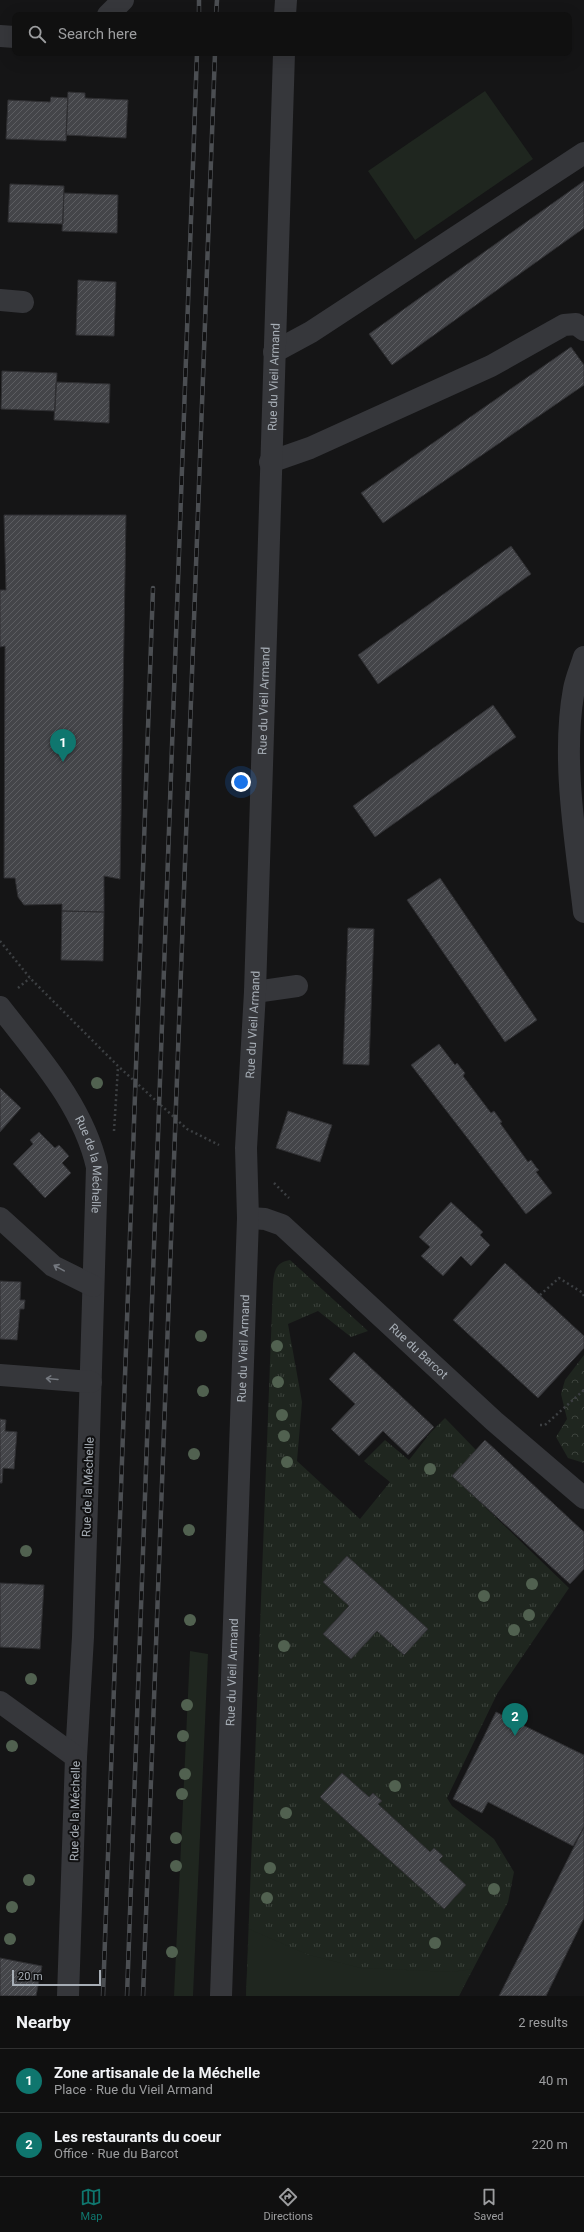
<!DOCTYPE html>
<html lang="en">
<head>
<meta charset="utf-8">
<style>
	body { margin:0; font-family:Roboto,sans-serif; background:#1e1e1e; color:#f1f3f6 }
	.scale { position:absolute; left:12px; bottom:10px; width:89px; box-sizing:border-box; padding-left:4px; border:2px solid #a7aeb6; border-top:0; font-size:11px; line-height:14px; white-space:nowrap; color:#a7aeb6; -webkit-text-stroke:3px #101011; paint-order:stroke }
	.you { position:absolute; left:241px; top:782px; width:14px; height:14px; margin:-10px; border:3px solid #fff; border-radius:50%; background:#1a73e8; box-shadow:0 0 0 6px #1a73e833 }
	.badge { display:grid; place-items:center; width:26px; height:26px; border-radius:50%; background:#0f766e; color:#fff; font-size:13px; font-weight:700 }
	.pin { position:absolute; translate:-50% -33px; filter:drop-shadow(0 1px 2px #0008) }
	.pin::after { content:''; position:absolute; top:21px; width:14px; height:12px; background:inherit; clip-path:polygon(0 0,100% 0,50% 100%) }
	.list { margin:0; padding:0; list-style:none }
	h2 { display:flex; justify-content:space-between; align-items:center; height:52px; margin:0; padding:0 16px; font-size:17px }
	h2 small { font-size:13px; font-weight:400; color:#9c9d9f }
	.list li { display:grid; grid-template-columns:26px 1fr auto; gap:12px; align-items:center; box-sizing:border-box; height:64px; padding:0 16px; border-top:1px solid #303030 }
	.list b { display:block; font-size:15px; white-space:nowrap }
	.list p { margin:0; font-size:13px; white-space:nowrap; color:#9c9d9f }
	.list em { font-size:13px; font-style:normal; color:#9c9d9f }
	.icon { flex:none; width:22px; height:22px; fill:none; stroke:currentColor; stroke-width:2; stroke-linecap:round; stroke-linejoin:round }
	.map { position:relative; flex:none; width:584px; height:1996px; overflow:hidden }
	.search { position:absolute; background:#101010; box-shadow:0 4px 16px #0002; left:12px; right:12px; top:12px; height:44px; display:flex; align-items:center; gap:10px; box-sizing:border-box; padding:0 14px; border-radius:8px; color:#9c9d9f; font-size:15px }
	.sheet { height:180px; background:#101010 }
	nav { display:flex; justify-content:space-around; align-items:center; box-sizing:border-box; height:56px; border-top:1px solid #303030; background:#101010; font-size:11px; color:#9c9d9f }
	nav a { display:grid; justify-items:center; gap:2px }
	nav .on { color:#0f766e }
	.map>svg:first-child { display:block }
	.grass { fill:url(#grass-tufts) }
	.forest { fill:url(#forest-crowns) }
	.park { fill:#1f261f }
	.building { fill:url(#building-hatch); stroke:#2f2f32 }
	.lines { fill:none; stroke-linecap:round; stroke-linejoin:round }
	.path { stroke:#3c3f42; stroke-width:2.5; stroke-dasharray:2 3; stroke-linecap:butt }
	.minor { stroke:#36373b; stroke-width:22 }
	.rail-casing { stroke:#4b4e52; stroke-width:4.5 }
	.rail { stroke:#101011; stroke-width:3; stroke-dasharray:9; stroke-linecap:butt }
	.tree { fill:#516150 }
	.oneway { stroke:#74787f }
	.labels { text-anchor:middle; stroke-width:4; stroke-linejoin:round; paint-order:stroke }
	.street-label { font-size:12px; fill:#a7aeb6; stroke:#101011 }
</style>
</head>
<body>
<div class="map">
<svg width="584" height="1996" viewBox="0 0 584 1996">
	<defs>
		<pattern id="grass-tufts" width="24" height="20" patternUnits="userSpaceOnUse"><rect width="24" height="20" fill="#1f261f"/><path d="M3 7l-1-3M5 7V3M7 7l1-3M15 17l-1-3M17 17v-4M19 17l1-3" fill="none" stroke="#3d433d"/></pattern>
		<pattern id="forest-crowns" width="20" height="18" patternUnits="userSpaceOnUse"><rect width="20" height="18" fill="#1f261f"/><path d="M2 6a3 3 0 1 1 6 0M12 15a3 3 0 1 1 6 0" fill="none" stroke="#3d433d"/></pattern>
		<pattern id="building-hatch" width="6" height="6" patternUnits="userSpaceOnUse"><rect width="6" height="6" fill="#444549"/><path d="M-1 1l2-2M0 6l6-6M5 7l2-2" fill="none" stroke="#5c5d61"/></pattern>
	</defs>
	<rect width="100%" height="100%" fill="#151516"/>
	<path class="grass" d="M 290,1260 L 368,1331 L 351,1337 L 318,1311 L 288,1324 L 302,1402 L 297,1461 L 360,1519 L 390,1482 L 364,1461 L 385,1440 L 409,1460 L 431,1432 L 445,1418 L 476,1450 L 453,1476 L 569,1588 L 497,1694 L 447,1798 L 452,1806 L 494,1839 L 514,1872 L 508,1902 L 459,1996 L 246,1996 L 273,1284 C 274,1271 276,1262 290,1260 Z"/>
	<path class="forest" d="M 584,1355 L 584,1463 L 568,1458 L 556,1437 L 567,1419 L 561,1394 L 565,1380 Z"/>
	<path class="park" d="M 485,91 L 533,159 L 415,240 L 368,171 Z
		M 190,1651 L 208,1654 L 193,1996 L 174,1996 Z
		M 249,1929 L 309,1955 L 361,1968 L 452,1972 L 472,1969 L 459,1996 L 246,1996 Z"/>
	<path class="building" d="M 68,92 L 85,93 L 85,98 L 128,100 L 126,138 L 66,135 Z
		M 51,97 L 68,98 L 66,141 L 6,139 L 8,100 L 50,102 Z
		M 584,181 L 584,228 L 392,365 L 369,334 Z
		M 10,184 L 64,186 L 63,224 L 8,222 Z
		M 64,193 L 118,195 L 117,233 L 62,231 Z
		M 78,280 L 116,282 L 114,336 L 76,335 Z
		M 571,347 L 584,365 L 584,385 L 383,523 L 361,493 Z
		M 2,371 L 57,373 L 55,411 L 1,409 Z
		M 56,382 L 110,384 L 109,423 L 54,420 Z
		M 4,515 L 126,515 L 120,879 L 104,876 L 104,912 L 62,911 L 62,904 L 24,905 L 18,897 L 15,878 L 4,878 L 5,646 L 0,647 L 0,590 L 6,590 Z
		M 511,546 L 531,574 L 378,684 L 358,655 Z
		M 493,705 L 516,737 L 375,837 L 353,806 Z
		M 440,878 L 537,1020 L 505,1042 L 407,900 Z
		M 62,911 L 104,912 L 103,961 L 61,960 Z
		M 348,928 L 374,929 L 369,1065 L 343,1064 Z
		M 439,1044 L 455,1065 L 457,1063 L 465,1073 L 463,1076 L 491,1113 L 494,1111 L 502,1122 L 500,1123 L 528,1162 L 531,1160 L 536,1167 L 539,1170 L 536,1172 L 552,1193 L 526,1214 L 411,1065 Z
		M 0,1088 L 21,1108 L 0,1132 Z
		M 288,1111 L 332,1125 L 320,1162 L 276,1148 Z
		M 39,1132 L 55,1148 L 59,1145 L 69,1156 L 62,1163 L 71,1173 L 45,1198 L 13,1164 L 33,1144 L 30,1140 Z
		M 451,1202 L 483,1232 L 480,1235 L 490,1245 L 471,1266 L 461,1256 L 443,1276 L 421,1256 L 430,1247 L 419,1237 Z
		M 505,1263 L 584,1336 L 584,1348 L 538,1398 L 453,1320 Z
		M 0,1281 L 21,1282 L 20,1300 L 25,1300 L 24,1309 L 20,1309 L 17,1340 L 0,1339 Z
		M 354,1352 L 434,1427 L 408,1455 L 383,1431 L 359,1456 L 331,1429 L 355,1404 L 329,1379 Z
		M 0,1419 L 6,1420 L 5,1431 L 17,1432 L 14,1469 L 3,1468 L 2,1483 L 0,1483 Z
		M 485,1440 L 584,1532 L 584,1569 L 570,1584 L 452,1476 Z
		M 347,1556 L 428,1629 L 404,1655 L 377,1631 L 351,1659 L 323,1634 L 349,1606 L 323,1582 Z
		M 0,1583 L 44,1585 L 40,1649 L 0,1647 Z
		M 496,1712 L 584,1755 L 584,1827 L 573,1846 L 488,1802 L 482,1813 L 453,1799 Z
		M 342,1773 L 369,1797 L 373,1793 L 382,1801 L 378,1804 L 430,1852 L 434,1848 L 443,1856 L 439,1860 L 466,1885 L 444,1909 L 320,1797 Z
		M 584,1827 L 584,1918 L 546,1996 L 499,1996 Z
		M 0,1958 L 42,1966 L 36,1996 L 0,1996 Z"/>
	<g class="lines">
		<path class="path" d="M 0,941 L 30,978 L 118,1066 L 187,1129 L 219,1145
			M 18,988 L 30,978
			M 114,1131 L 118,1067
			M 274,1183 L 289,1198
			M 540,1295 L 559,1278 L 583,1293 L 584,1297
			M 540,1425 L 545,1425 L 584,1390"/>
		<g class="minor">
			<path d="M 108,15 L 123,0"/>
			<path d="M 285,15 L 286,0"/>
			<path d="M 0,36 L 15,37"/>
			<path d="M 0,300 L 23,302"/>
			<path d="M 274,352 L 311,332 L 584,153"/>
			<path d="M 270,462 L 310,448 L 491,366 L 564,325 L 576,324 L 584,330"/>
			<path d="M 584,657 C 581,667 576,678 574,689 C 561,759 576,842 584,912"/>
			<path d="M 255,992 L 297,986"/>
			<path id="s1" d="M 0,1007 C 38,1056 83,1105 97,1167 L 83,1637 L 76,1757 L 68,1996"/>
			<path d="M 0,1218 L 53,1266 L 93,1286"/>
			<path id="s2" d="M 248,1218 L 265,1219 L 282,1225 L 494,1421 L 584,1498"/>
			<path d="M 0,1375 L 91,1382"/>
			<path d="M 0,1702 L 76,1757"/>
			<path id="s3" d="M 221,1996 L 248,1218 L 246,1148 L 255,992 L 284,53"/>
		</g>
		<defs>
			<path id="rail" d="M 199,15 L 199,0
				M 216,15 L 217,0
				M 103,1996 L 153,588
				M 127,1996 L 197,53
				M 143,1996 L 215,53"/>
		</defs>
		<use href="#rail" class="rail-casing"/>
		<use href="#rail" class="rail"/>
	</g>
	<g class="tree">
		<circle cx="97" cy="1083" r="6"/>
		<circle cx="201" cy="1336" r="6"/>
		<circle cx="277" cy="1346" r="6"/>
		<circle cx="278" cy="1382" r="6"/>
		<circle cx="203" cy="1391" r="6"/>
		<circle cx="282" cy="1415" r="6"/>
		<circle cx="284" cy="1436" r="6"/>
		<circle cx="194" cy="1454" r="6"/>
		<circle cx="287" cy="1462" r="6"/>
		<circle cx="430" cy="1469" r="6"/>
		<circle cx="189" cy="1530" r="6"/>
		<circle cx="26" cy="1551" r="6"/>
		<circle cx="532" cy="1584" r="6"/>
		<circle cx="484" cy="1596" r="6"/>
		<circle cx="529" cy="1615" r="6"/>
		<circle cx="190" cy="1620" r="6"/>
		<circle cx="514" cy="1630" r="6"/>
		<circle cx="284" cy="1646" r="6"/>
		<circle cx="31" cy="1679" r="6"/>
		<circle cx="187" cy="1705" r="6"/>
		<circle cx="183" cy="1736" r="6"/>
		<circle cx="12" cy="1746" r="6"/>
		<circle cx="185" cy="1774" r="6"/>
		<circle cx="395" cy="1786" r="6"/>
		<circle cx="182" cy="1794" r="6"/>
		<circle cx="286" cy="1813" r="6"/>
		<circle cx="176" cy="1838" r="6"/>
		<circle cx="176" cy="1866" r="6"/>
		<circle cx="270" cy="1868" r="6"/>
		<circle cx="29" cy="1880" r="6"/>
		<circle cx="494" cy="1889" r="6"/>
		<circle cx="267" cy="1898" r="6"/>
		<circle cx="12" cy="1907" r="6"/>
		<circle cx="10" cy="1939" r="6"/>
		<circle cx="435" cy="1943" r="6"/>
		<circle cx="172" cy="1952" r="6"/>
	</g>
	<defs><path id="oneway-shaft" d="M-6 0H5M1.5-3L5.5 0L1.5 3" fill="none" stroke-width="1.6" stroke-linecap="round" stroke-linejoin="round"/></defs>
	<g class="oneway">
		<use href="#oneway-shaft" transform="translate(59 1268) rotate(-151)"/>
		<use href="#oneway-shaft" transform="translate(52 1379) rotate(-175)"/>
	</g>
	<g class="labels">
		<g class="street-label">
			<text dy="4" stroke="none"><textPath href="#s3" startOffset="1620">Rue du Vieil Armand</textPath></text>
			<text dy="4" stroke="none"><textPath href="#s3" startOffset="1296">Rue du Vieil Armand</textPath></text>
			<text dy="4" stroke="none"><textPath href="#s3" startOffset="972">Rue du Vieil Armand</textPath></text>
			<text dy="4" stroke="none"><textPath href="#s1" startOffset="185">Rue de la Méchelle</textPath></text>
			<text dy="4" stroke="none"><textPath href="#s3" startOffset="648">Rue du Vieil Armand</textPath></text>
			<text dy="4" stroke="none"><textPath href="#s2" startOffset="221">Rue du Barcot</textPath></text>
			<text transform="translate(88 1487) rotate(-88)" y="4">Rue de la Méchelle</text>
			<text dy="4" stroke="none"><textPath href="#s3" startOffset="324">Rue du Vieil Armand</textPath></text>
			<text transform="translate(75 1811) rotate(-89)" y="4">Rue de la Méchelle</text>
		</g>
	</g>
</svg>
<div class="scale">20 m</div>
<div class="you"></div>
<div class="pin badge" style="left:63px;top:762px">1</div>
<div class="pin badge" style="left:515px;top:1736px">2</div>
<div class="search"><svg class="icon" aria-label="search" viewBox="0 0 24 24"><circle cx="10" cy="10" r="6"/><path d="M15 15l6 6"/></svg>Search here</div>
</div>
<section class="sheet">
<h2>Nearby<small>2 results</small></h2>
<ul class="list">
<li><span class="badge">1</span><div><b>Zone artisanale de la Méchelle</b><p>Place · Rue du Vieil Armand</p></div><em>40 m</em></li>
<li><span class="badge">2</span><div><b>Les restaurants du coeur</b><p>Office · Rue du Barcot</p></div><em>220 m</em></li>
</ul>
</section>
<nav>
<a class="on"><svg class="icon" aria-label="map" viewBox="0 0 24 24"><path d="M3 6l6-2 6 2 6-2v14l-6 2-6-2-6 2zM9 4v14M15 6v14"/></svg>Map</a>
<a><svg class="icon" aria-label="directions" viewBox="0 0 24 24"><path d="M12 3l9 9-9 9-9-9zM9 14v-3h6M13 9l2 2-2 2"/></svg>Directions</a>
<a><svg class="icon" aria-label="saved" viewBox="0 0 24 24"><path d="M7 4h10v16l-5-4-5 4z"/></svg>Saved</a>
</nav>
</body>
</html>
